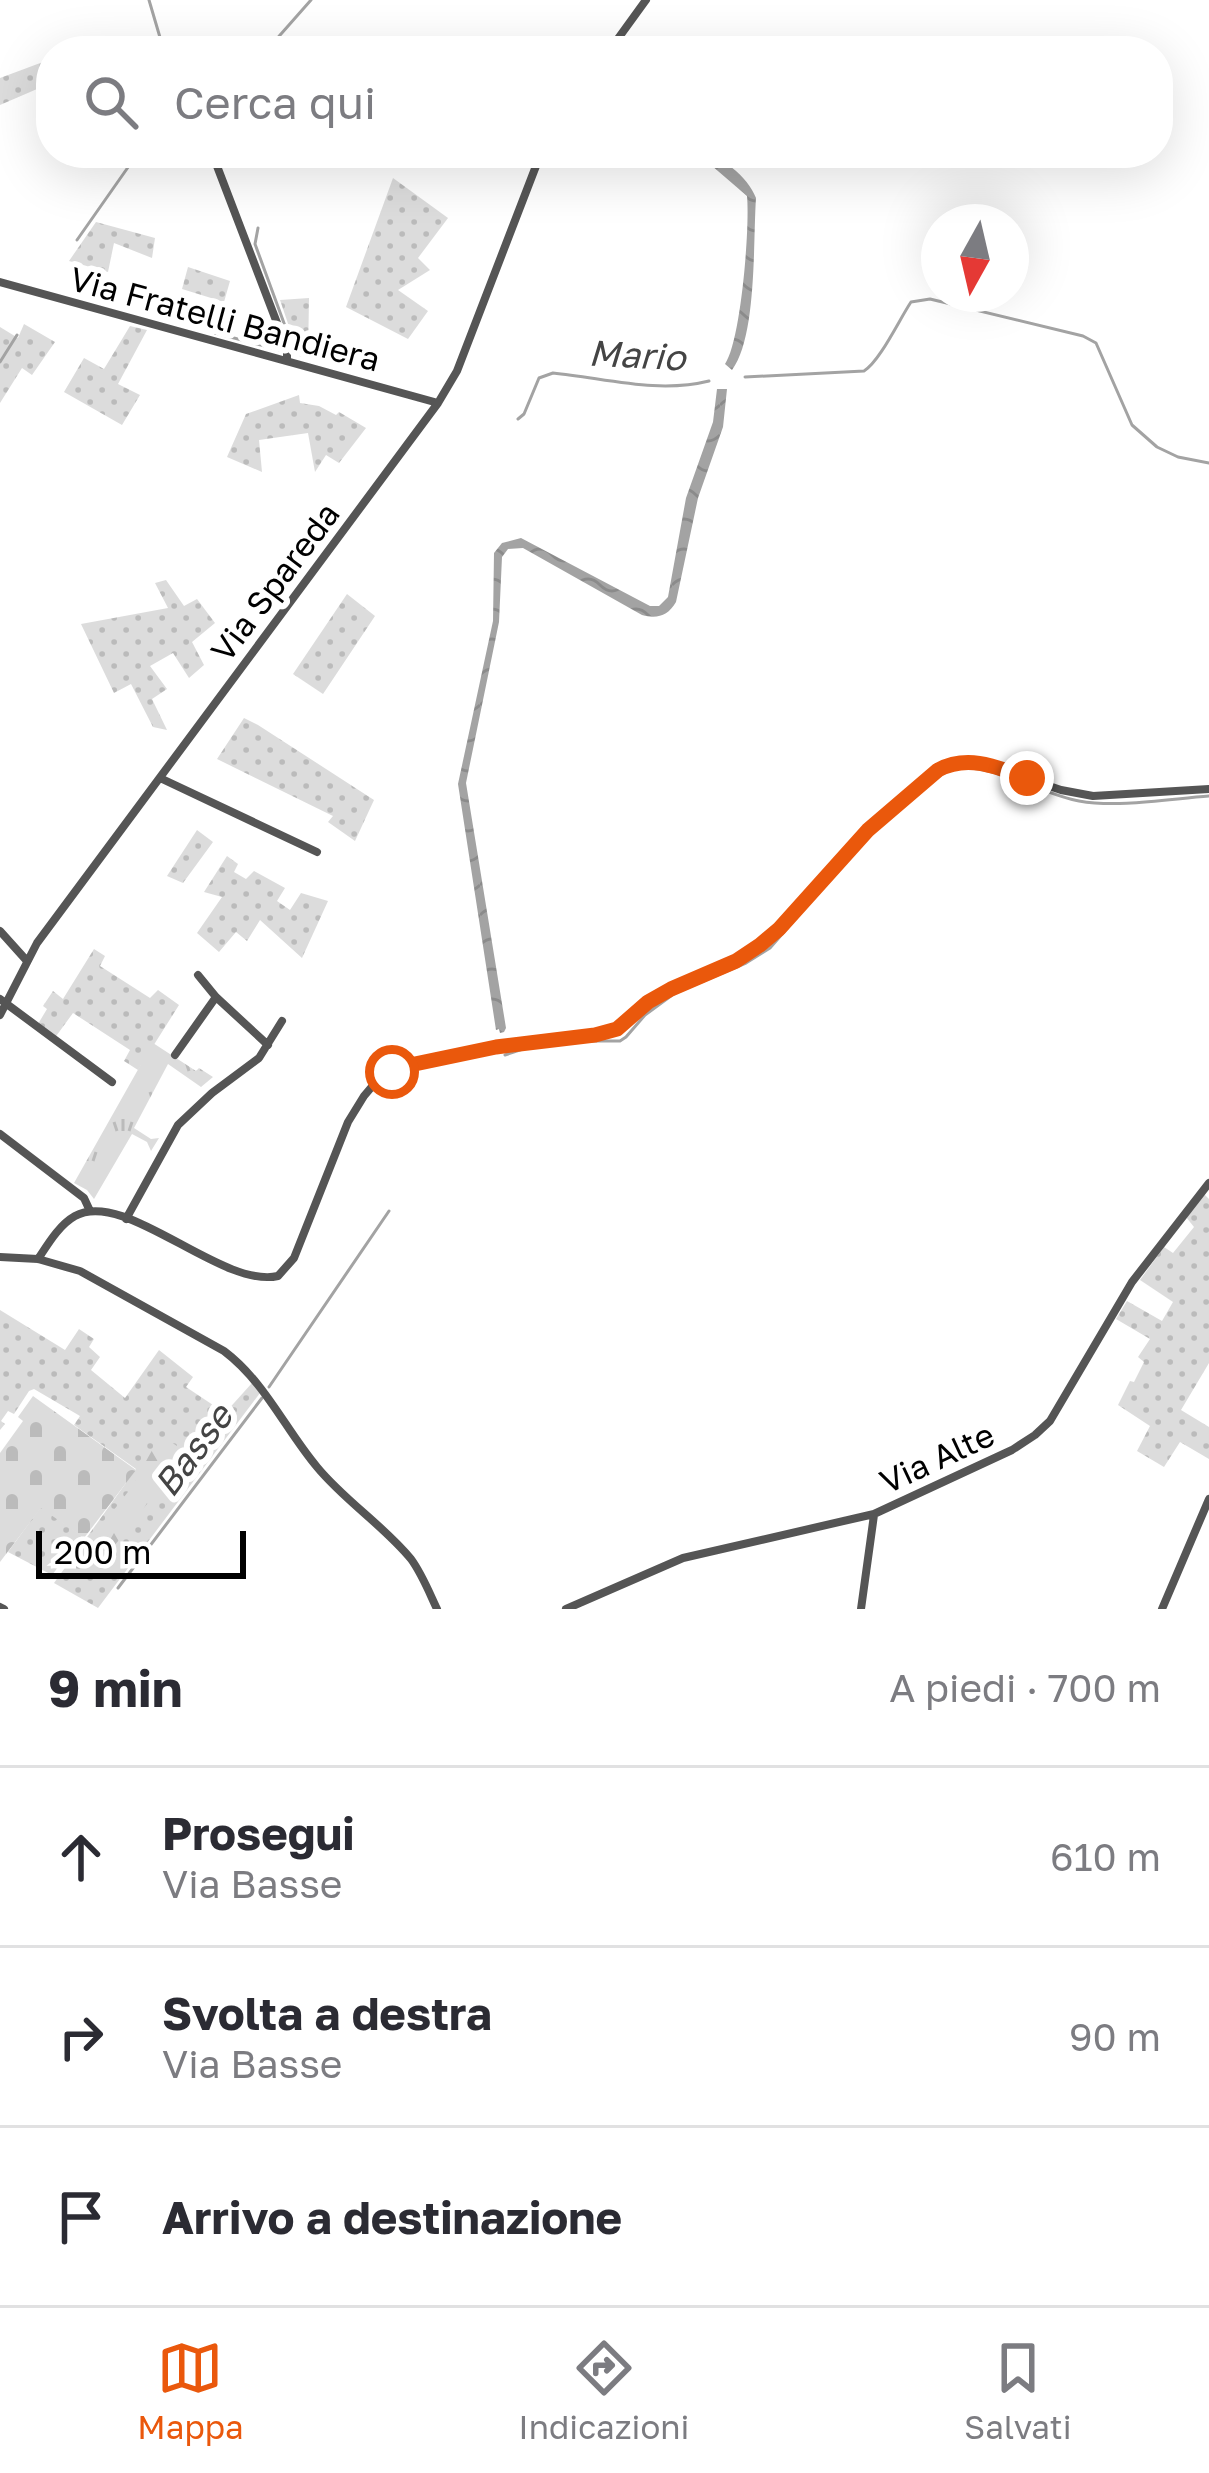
<!DOCTYPE html>
<html lang="it">
<head>
<meta charset="utf-8">
<style>
	body { margin:0; font-family:"Golos Text",sans-serif; background:#f2f2f3; color:#2b2b33 }
	.compass { position:absolute; left:921px; top:204px; width:108px; height:108px; border-radius:50%; background:#fff; box-shadow:0 12px 48px #0002; rotate:188deg }
	.scale { position:absolute; left:36px; bottom:30px; width:210px; box-sizing:border-box; padding-left:12px; border:6px solid #000; border-top:0; font-size:33px; line-height:42px; white-space:nowrap; color:#000; -webkit-text-stroke:9px #fff; paint-order:stroke }
	.stop { position:absolute; width:36px; height:36px; margin:-27px; border:9px solid #ea580c; border-radius:50%; background:#fff }
	.stop.end { background:#ea580c; border-color:#fff; box-shadow:0 3px 12px #0008 }
	.list { margin:0; padding:0; list-style:none }
	h2 { display:flex; justify-content:space-between; align-items:center; height:156px; margin:0; padding:0 48px; font-size:51px }
	h2 small { font-size:39px; font-weight:400; color:#7c7c81 }
	.list li { display:grid; grid-template-columns:78px 1fr auto; gap:36px; align-items:center; box-sizing:border-box; height:180px; padding:0 48px; border-top:3px solid #e1e1e2 }
	.list b { display:block; font-size:45px; white-space:nowrap }
	.list p { margin:0; font-size:39px; white-space:nowrap; color:#7c7c81 }
	.list em { font-size:39px; font-style:normal; color:#7c7c81 }
	.icon { flex:none; width:66px; height:66px; fill:none; stroke:currentColor; stroke-width:2; stroke-linecap:round; stroke-linejoin:round }
	.map { position:relative; flex:none; width:1209px; height:1609px; overflow:hidden }
	.search { position:absolute; background:#fff; box-shadow:0 12px 48px #0002; left:36px; right:36px; top:36px; height:132px; display:flex; align-items:center; gap:30px; box-sizing:border-box; padding:0 42px; border-radius:48px; color:#7c7c81; font-size:45px }
	.sheet { height:696px; background:#fff }
	nav { display:flex; justify-content:space-around; align-items:center; box-sizing:border-box; height:168px; border-top:3px solid #e1e1e2; background:#fff; font-size:33px; color:#7c7c81 }
	nav a { display:grid; justify-items:center; gap:6px }
	nav .on { color:#ea580c }
	.map>svg:first-child { display:block }
	.grass { fill:url(#grass-dots) }
	.forest { fill:url(#forest-firs) }
	.cemetery { fill:url(#cemetery-stones) }
	.park { fill:url(#park-tufts) }
	.water { fill:url(#water-waves) }
	.lines { fill:none; stroke-linecap:round; stroke-linejoin:round }
	.stream { stroke:#a3a3a3; stroke-width:3 }
	.minor { stroke:#555; stroke-width:8 }
	.route { stroke:#ea580c; stroke-width:15 }
	.labels { text-anchor:middle; stroke-width:12; stroke-linejoin:round; paint-order:stroke }
	.street-label { font-size:33px; fill:#000; stroke:#fff }
	.water-label { font-size:36px; font-style:italic; fill:#444; stroke:#fff }
</style>
</head>
<body>
<div class="map">
<svg width="1209" height="1609" viewBox="0 0 1209 1609">
	<defs>
		<pattern id="grass-dots" width="8" height="8" patternUnits="userSpaceOnUse" patternTransform="scale(3)"><rect width="8" height="8" fill="#dcdcdc"/><path d="M2 2h.1M6 6h.1" fill="none" stroke="#bbb" stroke-width="1.8" stroke-linecap="round"/></pattern>
		<pattern id="forest-firs" width="22" height="20" patternUnits="userSpaceOnUse" patternTransform="scale(3)"><rect width="22" height="20" fill="#dcdcdc"/><path d="M5 1l3.5 6h-7zM16 11l3.5 6h-7z" fill="#bbb"/></pattern>
		<pattern id="cemetery-stones" width="16" height="16" patternUnits="userSpaceOnUse" patternTransform="scale(3)"><rect width="16" height="16" fill="#dcdcdc"/><path d="M2 7V4a2 2 0 0 1 4 0v3zM10 15v-3a2 2 0 0 1 4 0v3z" fill="#bbb"/></pattern>
		<pattern id="park-tufts" width="24" height="20" patternUnits="userSpaceOnUse" patternTransform="scale(3)"><rect width="24" height="20" fill="#dcdcdc"/><path d="M3 7l-1-3M5 7V3M7 7l1-3M15 17l-1-3M17 17v-4M19 17l1-3" fill="none" stroke="#bbb"/></pattern>
		<pattern id="water-waves" width="16" height="10" patternUnits="userSpaceOnUse" patternTransform="scale(3)"><rect width="16" height="10" fill="#a3a3a3"/><path d="M0 5q4-4 8 0t8 0" fill="none" stroke="#8b8b8b"/></pattern>
	</defs>
	<rect width="100%" height="100%" fill="#fff"/>
	<path class="grass" d="M 51,59 L 51,83 L 0,105 L 0,78 Z
		M 393,178 L 448,218 L 418,258 L 430,270 L 398,290 L 428,311 L 408,339 L 346,307 Z
		M 96,222 L 155,238 L 152,258 L 114,243 L 108,272 L 69,261 Z
		M 188,267 L 230,281 L 224,302 L 182,289 Z
		M 309,298 L 308,358 L 299,356 L 280,300 Z
		M 24,324 L 55,342 L 32,375 L 22,368 L 0,403 L 0,327 L 18,338 Z
		M 130,326 L 147,330 L 118,384 L 140,395 L 122,425 L 64,392 L 84,358 L 104,369 Z
		M 299,395 L 300,403 L 319,406 L 336,415 L 339,412 L 366,428 L 339,463 L 326,455 L 315,472 L 308,433 L 259,440 L 262,472 L 227,457 L 246,414 Z
		M 166,580 L 184,606 L 197,599 L 215,623 L 192,642 L 204,665 L 189,678 L 173,653 L 150,666 L 167,689 L 152,699 L 167,730 L 153,727 L 131,684 L 114,693 L 81,624 L 168,608 L 155,583 Z
		M 347,594 L 375,616 L 323,694 L 293,674 Z
		M 244,718 L 258,725 L 374,800 L 355,841 L 328,822 L 333,816 L 217,759 Z
		M 197,830 L 213,842 L 183,883 L 167,876 Z
		M 227,856 L 238,864 L 234,872 L 246,879 L 254,871 L 285,888 L 277,901 L 290,910 L 301,893 L 328,901 L 302,958 L 260,920 L 247,941 L 236,932 L 219,952 L 197,933 L 222,897 L 204,892 Z
		M 94,949 L 105,956 L 100,966 L 150,998 L 158,990 L 179,1005 L 138,1070 L 124,1061 L 130,1050 L 73,1013 L 54,1039 L 38,1024 L 47,1009 L 43,1006 L 53,991 L 63,999 Z
		M 1204,1194 L 1209,1199 L 1209,1363 L 1181,1410 L 1209,1427 L 1209,1459 L 1180,1442 L 1164,1467 L 1137,1451 L 1150,1426 L 1118,1405 L 1130,1381 L 1134,1382 L 1144,1362 L 1138,1357 L 1150,1339 L 1116,1319 L 1127,1301 L 1162,1321 L 1173,1302 L 1140,1280 L 1164,1247 L 1173,1253 L 1194,1227 L 1186,1217 Z
		M 0,1310 L 65,1350 L 79,1329 L 94,1339 L 89,1347 L 100,1357 L 91,1370 L 125,1398 L 159,1350 L 193,1377 L 186,1387 L 225,1413 L 252,1383 L 260,1393 L 98,1608 L 54,1583 L 136,1469 L 74,1425 L 80,1416 L 34,1389 L 29,1391 L 14,1414 L 8,1411 L 1,1421 L 5,1424 L 0,1430 Z
		M 41,1507 L 82,1536 L 52,1575 L 8,1552 Z"/>
	<path class="forest" d="M 168,1440 L 177,1446 L 180,1454 C 165,1479 148,1511 122,1526 L 125,1533 L 107,1554 L 90,1550 L 92,1538 L 131,1488 L 155,1445 Z"/>
	<path class="cemetery" d="M 33,1396 L 136,1470 L 84,1538 L 41,1508 L 0,1562 L 0,1453 L 23,1421 L 18,1417 Z"/>
	<path class="park" d="M 153,1043 L 196,1071 L 199,1068 L 213,1077 L 201,1087 L 168,1064 L 134,1128 L 151,1139 L 159,1138 L 151,1151 L 147,1142 L 132,1134 L 94,1199 L 87,1190 L 74,1183 Z"/>
	<path class="water" d="M 697,153 C 720,153 748,177 756,198 C 753,242 757,337 732,370 L 725,364 C 741,341 750,227 747,196 Z
		M 717,389 L 727,389 L 723,427 L 698,498 L 676,602 C 668,616 657,619 642,615 L 523,548 L 508,549 L 502,557 L 499,622 L 466,783 L 506,1028 L 504,1032 L 500,1033 L 499,1029 L 496,1030 L 458,784 L 493,621 L 494,553 L 502,543 L 521,538 L 650,606 L 659,606 L 668,597 L 686,498 L 713,422 Z"/>
	<g class="lines">
		<path class="stream" d="M 149,0 L 164,51
			M 266,51 L 311,0
			M 258,228 L 255,244 L 292,345
			M 77,240 L 138,153
			M 215,333 L 280,350
			M 0,362 L 17,335
			M 745,377 L 864,371 C 880,361 899,320 911,302 L 930,299 L 1083,336 L 1096,343 L 1132,425 L 1157,447 L 1178,457 L 1209,463
			M 518,419 L 524,414 L 539,378 L 553,373 C 605,378 657,394 709,381
			M 860,844 C 880,826 930,775 954,769 C 986,761 1044,795 1079,801 C 1118,808 1169,799 1209,796
			M 505,1055 L 535,1045 L 571,1041 L 620,1041 L 626,1037 L 645,1015 L 675,993 L 746,963 L 770,948 L 850,856
			M 269,1387 L 389,1211
			M 118,1588 L 262,1398"/>
		<path class="minor" d="M 609,51 L 646,0
			M 212,153 L 287,349 L 287,359
			M 0,282 L 438,403
			M 160,778 L 317,852
			M 0,931 L 27,961
			M 198,975 L 216,997 L 268,1045
			M 0,999 L 112,1082
			M 0,1015 L 37,943 L 438,403 L 457,371 L 541,153
			M 175,1055 L 216,997
			M 0,1134 L 84,1198 L 90,1211
			M 126,1219 L 178,1125 L 212,1093 L 259,1058 L 282,1021
			M 0,1257 L 38,1259 L 80,1271 L 224,1351 C 265,1382 285,1429 317,1467 C 345,1501 383,1525 411,1559 C 422,1574 429,1592 437,1609
			M 38,1259 C 48,1244 59,1225 75,1216 C 125,1188 221,1289 278,1276 L 294,1258 L 348,1122 L 364,1096 L 375,1083 L 410,1065 L 496,1047 L 553,1038 L 595,1035 L 617,1029 L 648,1002 L 671,989 L 736,961 L 760,945 L 779,929 L 868,830 L 927,777 L 950,764 L 979,762 L 1061,790 L 1093,796 L 1209,789
			M 0,1607 L 4,1609
			M 566,1609 L 683,1558 L 874,1514 L 1012,1450 L 1035,1435 L 1050,1421 L 1132,1282 L 1209,1183
			M 861,1609 L 874,1515
			M 1162,1609 L 1209,1499"/>
	</g>
	<g class="lines">
		<path class="route" d="M 392,1072 L 410,1065 L 496,1047 L 595,1035 L 617,1029 L 648,1002 L 671,989 L 736,961 L 760,945 L 779,929 L 868,830 L 938,770 C 968,754 997,767 1027,778"/>
	</g>
	<g class="labels">
		<g class="street-label">
			<text transform="translate(225 319) rotate(15)" y="12">Via Fratelli Bandiera</text>
			<text transform="translate(275 582) rotate(-53)" y="12">Via Spareda</text>
			<text transform="translate(937 1458) rotate(-25)" y="12">Via Alte</text>
		</g>
		<g class="water-label">
			<text transform="translate(637 355) rotate(3)" y="13">Mario</text>
			<text transform="translate(193 1450) rotate(-53)" y="13">Basse</text>
		</g>
	</g>
</svg>
<svg class="compass" viewBox="-18 -18 36 36"><path d="M0-13l5 13h-10z" fill="#e53935"/><path d="M0 13l5-13h-10z" fill="#7c7c81"/></svg>
<div class="scale">200 m</div>
<div class="stop" style="left:392px;top:1072px"></div>
<div class="stop end" style="left:1027px;top:778px"></div>
<div class="search"><svg class="icon" aria-label="search" viewBox="0 0 24 24"><circle cx="10" cy="10" r="6"/><path d="M15 15l6 6"/></svg>Cerca qui</div>
</div>
<section class="sheet">
<h2>9 min<small>A piedi · 700 m</small></h2>
<ul class="list">
<li><svg class="icon" aria-label="ahead" viewBox="0 0 24 24"><path d="M12 20V5M6 11l6-6 6 6"/></svg><div><b>Prosegui</b><p>Via Basse</p></div><em>610 m</em></li>
<li><svg class="icon" aria-label="right" viewBox="0 0 24 24"><path d="M7 20v-9h11M14 6l5 5-5 5"/></svg><div><b>Svolta a destra</b><p>Via Basse</p></div><em>90 m</em></li>
<li><svg class="icon" aria-label="arrive" viewBox="0 0 24 24"><path d="M6 21V4h12l-3 4 3 4H6"/></svg><div><b>Arrivo a destinazione</b></div></li>
</ul>
</section>
<nav>
<a class="on"><svg class="icon" aria-label="map" viewBox="0 0 24 24"><path d="M3 6l6-2 6 2 6-2v14l-6 2-6-2-6 2zM9 4v14M15 6v14"/></svg>Mappa</a>
<a><svg class="icon" aria-label="directions" viewBox="0 0 24 24"><path d="M12 3l9 9-9 9-9-9zM9 14v-3h6M13 9l2 2-2 2"/></svg>Indicazioni</a>
<a><svg class="icon" aria-label="saved" viewBox="0 0 24 24"><path d="M7 4h10v16l-5-4-5 4z"/></svg>Salvati</a>
</nav>
</body>
</html>
